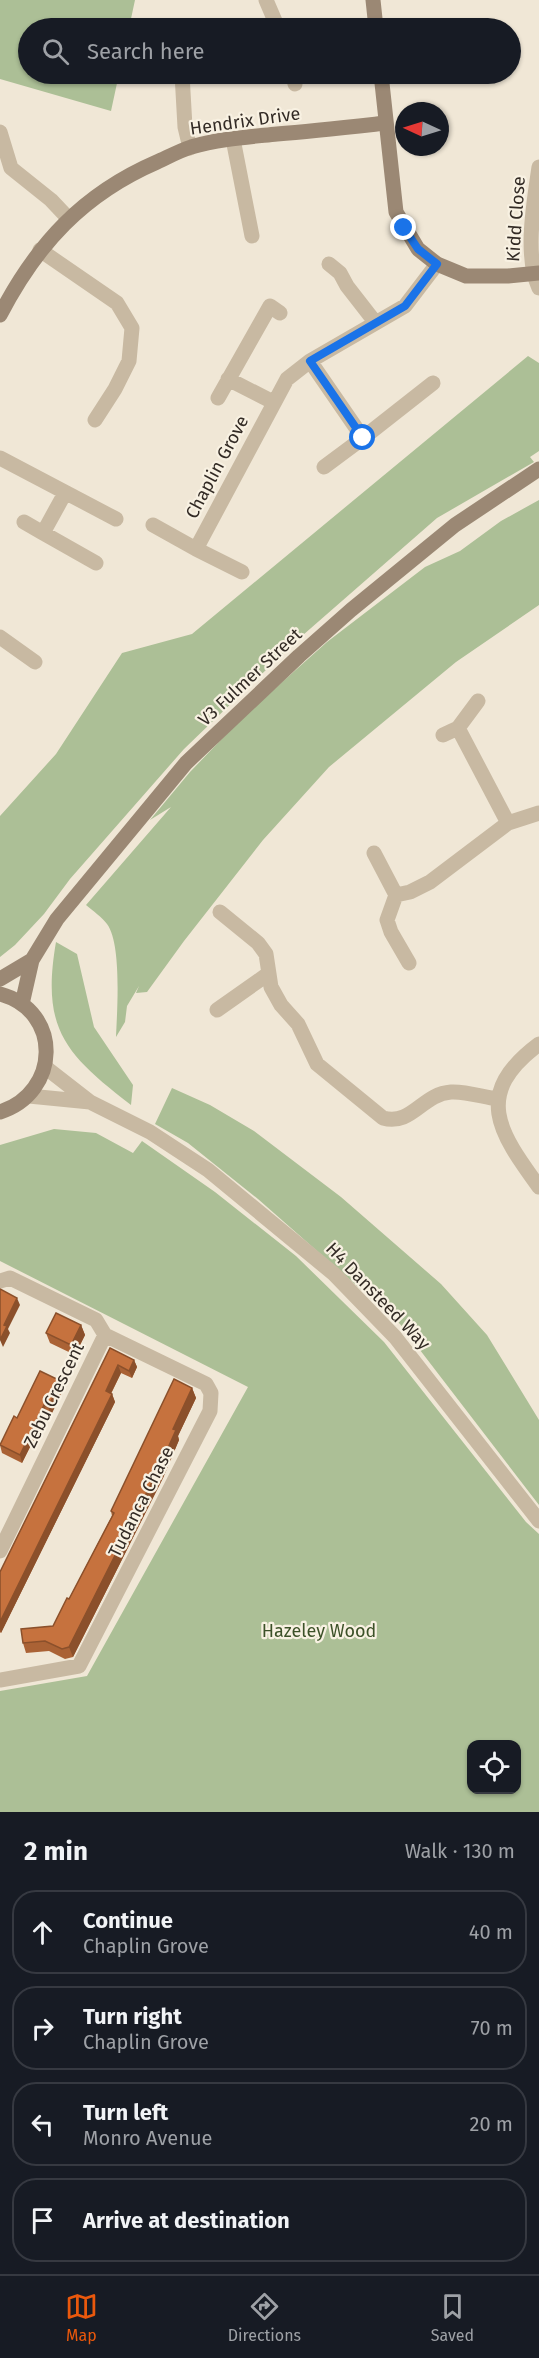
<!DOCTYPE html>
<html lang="en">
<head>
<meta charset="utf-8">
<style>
	body { margin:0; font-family:"Fira Sans",sans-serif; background:#20242c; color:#f1f3f6 }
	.controls { position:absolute; right:18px; bottom:18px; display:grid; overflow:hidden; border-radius:12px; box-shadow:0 2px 4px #0004 }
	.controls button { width:54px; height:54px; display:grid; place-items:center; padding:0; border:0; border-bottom:2px solid #363941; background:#171b24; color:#f1f3f6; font:30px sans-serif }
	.compass { position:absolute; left:395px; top:102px; width:54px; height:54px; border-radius:50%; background:#171b24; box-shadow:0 2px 4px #0004; rotate:274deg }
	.stop { position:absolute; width:18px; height:18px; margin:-14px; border:4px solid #1a73e8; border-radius:50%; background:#fff }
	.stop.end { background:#1a73e8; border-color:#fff; box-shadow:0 2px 6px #0008 }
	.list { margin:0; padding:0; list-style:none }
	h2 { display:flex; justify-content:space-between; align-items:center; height:78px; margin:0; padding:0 24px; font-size:26px }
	h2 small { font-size:20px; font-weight:400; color:#9ea1a6 }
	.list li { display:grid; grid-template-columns:39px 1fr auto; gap:18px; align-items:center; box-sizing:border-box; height:84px; margin:0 12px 12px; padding:0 12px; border:2px solid #363941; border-radius:24px }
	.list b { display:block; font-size:22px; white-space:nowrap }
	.list p { margin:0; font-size:20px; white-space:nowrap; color:#9ea1a6 }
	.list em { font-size:20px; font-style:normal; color:#9ea1a6 }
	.icon { flex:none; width:33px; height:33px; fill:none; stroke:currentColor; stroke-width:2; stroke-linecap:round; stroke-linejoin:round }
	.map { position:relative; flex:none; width:539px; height:1812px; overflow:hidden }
	.search { position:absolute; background:#171b24; box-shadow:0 2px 4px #0004; left:18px; right:18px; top:18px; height:66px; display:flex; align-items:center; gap:15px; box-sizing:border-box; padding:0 21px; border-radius:33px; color:#9ea1a6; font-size:22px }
	.sheet { height:462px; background:#171b24 }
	nav { display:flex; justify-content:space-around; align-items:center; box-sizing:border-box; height:84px; border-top:2px solid #363941; background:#171b24; font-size:16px; color:#9ea1a6 }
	nav a { display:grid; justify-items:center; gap:3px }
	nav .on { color:#ea580c }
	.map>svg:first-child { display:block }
	.green { fill:#acbf96; fill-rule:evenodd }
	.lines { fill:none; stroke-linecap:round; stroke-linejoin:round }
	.street { stroke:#c8b9a2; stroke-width:15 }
	.secondary { stroke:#9b8874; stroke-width:15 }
	.wall { fill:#aa6235 }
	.shaded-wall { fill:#8b502b }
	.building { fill:#c6723e; stroke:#8b502b; stroke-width:1.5 }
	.route { stroke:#1a73e8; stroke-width:8 }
	.labels { text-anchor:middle; stroke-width:4.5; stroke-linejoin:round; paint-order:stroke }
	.street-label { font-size:18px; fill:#332b25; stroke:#f8f1e2 }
	.park-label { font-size:18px; fill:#3c5128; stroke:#f8f1e2 }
</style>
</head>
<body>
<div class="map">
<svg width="539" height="1812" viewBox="0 0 539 1812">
	<rect width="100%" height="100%" fill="#f0e7d6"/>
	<path class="green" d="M 0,0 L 135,0 L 129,28 L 28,28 L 28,74 L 119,74 L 111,111 L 0,79 Z
		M 528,356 L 539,363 L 539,451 L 530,457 L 534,462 L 437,518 L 295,642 L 184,749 L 70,879 L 44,914 L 15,945 L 0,957 L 0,816 L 56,754 L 122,653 L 192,634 Z
		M 539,500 L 539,605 L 456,662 L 329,767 L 263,840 L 184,941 L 147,992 L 136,993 L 139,986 L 127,1006 L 125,1022 L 116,1037 C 117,1012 122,944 107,924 C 102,917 93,911 86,905 L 171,807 L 150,820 L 190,772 L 243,717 L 327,642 L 425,567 L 460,551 L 501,521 Z
		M 56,942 L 77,954 L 94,1027 L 133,1085 L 131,1105 C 65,1054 41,1029 56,942 Z
		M 172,1088 L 210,1105 L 254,1131 L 341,1197 L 441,1284 L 487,1335 L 539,1420 L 539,1505 L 400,1324 L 258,1199 L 188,1143 L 155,1124 Z
		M 54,1129 L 96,1133 L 133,1153 L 142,1141 L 215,1192 L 296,1256 L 384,1342 L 526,1522 L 539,1534 L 539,1812 L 0,1812 L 0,1691 L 87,1676 L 248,1387 L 0,1261 L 0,1145 ZM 472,1744 L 516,1744 L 516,1790 L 472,1790 Z"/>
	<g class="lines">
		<path class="street" d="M 266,0 L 278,28
			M 182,74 L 185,127 L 190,148
			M 293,74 L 295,84
			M 0,132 L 11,168 L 51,200 L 68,218
			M 233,139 L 252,236
			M 539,167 C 534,202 524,256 539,288
			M 40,250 L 117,303 L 132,328 L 129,361 L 115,389 L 95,420
			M 329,264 L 340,273 L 347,286 L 375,322
			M 310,361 L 363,438 L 324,467
			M 228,379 L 273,402
			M 218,398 L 270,306 L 280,313
			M 363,438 L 433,383
			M 0,458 L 116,519
			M 65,493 L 43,533 L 96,563
			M 24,522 L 43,533
			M 153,525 L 196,549 L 287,379 L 310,361 L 405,306 L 437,264
			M 196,549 L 242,572
			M 0,637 L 35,662
			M 458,728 L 508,823
			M 443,735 L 458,728 L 478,701
			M 374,853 L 396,895
			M 220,912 L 258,943 L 266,954 L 271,987 L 281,1005 L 298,1024 L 317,1064 L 383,1118 C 412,1126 422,1094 451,1092 C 465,1091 483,1097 497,1099
			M 409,963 L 391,932 L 387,920 L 396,895 L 410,892 L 430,882 L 508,823 L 539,813
			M 217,1010 L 268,974
			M 539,1044 C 472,1094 499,1132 539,1187
			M 45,1067 L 90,1102 L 150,1132 L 208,1170 L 334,1274 L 395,1337 L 539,1521
			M 29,1096 L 90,1102
			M 0,1281 L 10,1278 L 96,1320 L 105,1335 L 0,1551
			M 0,1680 L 79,1666 L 210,1411 L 211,1393 L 206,1384 L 105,1335"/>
		<path class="secondary" d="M 373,0 L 376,28
			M 381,74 L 396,212 L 418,249 L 437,264 L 466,276 L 508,276 L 539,273
			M 0,315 C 37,244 83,194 157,162 C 168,157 179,151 191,147 C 218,139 248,137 277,134 C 313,131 349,127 386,123
			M 0,979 L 32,960
			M 0,994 C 63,1011 60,1093 0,1112
			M 22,1004 L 32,960 L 57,919 L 186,763 L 299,656 L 351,610 L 455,525 L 539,469"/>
	</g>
	<path class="wall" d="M 81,1325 L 85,1335 L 75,1355 L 50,1343 L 46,1333 Z
		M 110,1348 L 134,1360 L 137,1367 L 132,1378 L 121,1373 L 111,1394 L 112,1394 L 115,1402 L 1,1633 L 0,1632 L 0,1572 Z
		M 64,1388 L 51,1415 L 47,1413 L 22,1463 L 2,1453 L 0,1445 L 17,1418 Z
		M 192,1388 L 196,1398 L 178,1436 L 179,1440 L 163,1478 L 73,1657 L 65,1659 L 49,1651 L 26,1653 L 23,1643 L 53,1626 L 69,1599 L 112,1516 L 111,1511 Z"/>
	<path class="shaded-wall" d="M 17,1298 L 20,1305 L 8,1329 L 10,1333 L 3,1347 L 0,1340 L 4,1325 Z
		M 81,1325 L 85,1335 L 75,1355 L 71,1345 Z
		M 134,1360 L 137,1367 L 132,1378 L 129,1371 Z
		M 118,1365 L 121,1373 L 108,1399 L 106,1391 Z
		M 61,1381 L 64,1388 L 51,1415 L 48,1407 Z
		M 192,1388 L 196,1398 L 178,1436 L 179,1440 L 163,1478 L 73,1657 L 69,1647 Z
		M 112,1394 L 115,1402 L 1,1633 L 0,1629 L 0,1622 Z
		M 44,1405 L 47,1413 L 22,1463 L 20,1455 Z"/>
	<path class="building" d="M 0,1289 L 17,1298 L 4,1325 L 7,1326 L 0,1340 Z
		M 56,1313 L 81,1325 L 71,1345 L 46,1333 Z
		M 110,1348 L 134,1360 L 129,1371 L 118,1365 L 106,1391 L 112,1394 L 0,1622 L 0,1572 Z
		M 40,1371 L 61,1381 L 48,1407 L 44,1405 L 20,1455 L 0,1445 L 14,1416 L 17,1418 Z
		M 174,1379 L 192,1388 L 173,1429 L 176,1430 L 159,1468 L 69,1647 L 62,1649 L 45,1641 L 23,1643 L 21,1629 L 53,1626 L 67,1598 L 69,1599 L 114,1513 L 111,1511 Z"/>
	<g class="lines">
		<path class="route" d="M 363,438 L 310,361 L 405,306 L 437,264 L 418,249 L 404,228"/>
	</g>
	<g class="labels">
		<g class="street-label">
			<text transform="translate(245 121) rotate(-8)" y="6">Hendrix Drive</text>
			<text transform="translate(516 219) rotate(-86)" y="6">Kidd Close</text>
			<text transform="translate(217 467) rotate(-62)" y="6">Chaplin Grove</text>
			<text transform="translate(250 677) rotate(-43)" y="6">V3 Fulmer Street</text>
			<text transform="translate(378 1296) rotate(46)" y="6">H4 Dansteed Way</text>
			<text transform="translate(54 1395) rotate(-64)" y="6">Zebu Crescent</text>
			<text transform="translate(141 1502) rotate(-63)" y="6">Tudanca Chase</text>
		</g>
		<g class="park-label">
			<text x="319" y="1637">Hazeley Wood</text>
		</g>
	</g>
</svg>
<div class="controls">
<button><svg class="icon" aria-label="locate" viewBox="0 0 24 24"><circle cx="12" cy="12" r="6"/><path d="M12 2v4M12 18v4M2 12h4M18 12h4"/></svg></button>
</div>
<svg class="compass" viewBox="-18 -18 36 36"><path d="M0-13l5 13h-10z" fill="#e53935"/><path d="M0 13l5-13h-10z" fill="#9ea1a6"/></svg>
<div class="stop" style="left:363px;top:438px"></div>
<div class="stop end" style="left:404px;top:228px"></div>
<div class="search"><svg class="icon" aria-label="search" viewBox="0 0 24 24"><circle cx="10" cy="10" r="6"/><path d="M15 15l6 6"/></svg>Search here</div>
</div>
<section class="sheet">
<h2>2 min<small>Walk · 130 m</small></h2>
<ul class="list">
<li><svg class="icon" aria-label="ahead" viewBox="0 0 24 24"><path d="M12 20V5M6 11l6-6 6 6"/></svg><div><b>Continue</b><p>Chaplin Grove</p></div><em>40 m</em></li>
<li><svg class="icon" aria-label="right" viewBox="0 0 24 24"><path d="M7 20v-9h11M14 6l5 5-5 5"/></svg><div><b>Turn right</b><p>Chaplin Grove</p></div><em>70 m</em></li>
<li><svg class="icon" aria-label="left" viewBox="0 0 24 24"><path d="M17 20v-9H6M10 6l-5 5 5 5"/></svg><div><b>Turn left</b><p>Monro Avenue</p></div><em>20 m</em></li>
<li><svg class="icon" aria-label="arrive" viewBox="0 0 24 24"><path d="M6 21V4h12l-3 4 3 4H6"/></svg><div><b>Arrive at destination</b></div></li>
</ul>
</section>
<nav>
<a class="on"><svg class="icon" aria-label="map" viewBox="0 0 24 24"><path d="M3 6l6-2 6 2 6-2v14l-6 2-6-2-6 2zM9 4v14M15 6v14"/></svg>Map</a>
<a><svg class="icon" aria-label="directions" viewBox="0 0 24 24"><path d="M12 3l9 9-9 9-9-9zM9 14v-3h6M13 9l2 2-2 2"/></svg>Directions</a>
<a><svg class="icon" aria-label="saved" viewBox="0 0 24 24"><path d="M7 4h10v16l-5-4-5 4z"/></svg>Saved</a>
</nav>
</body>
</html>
